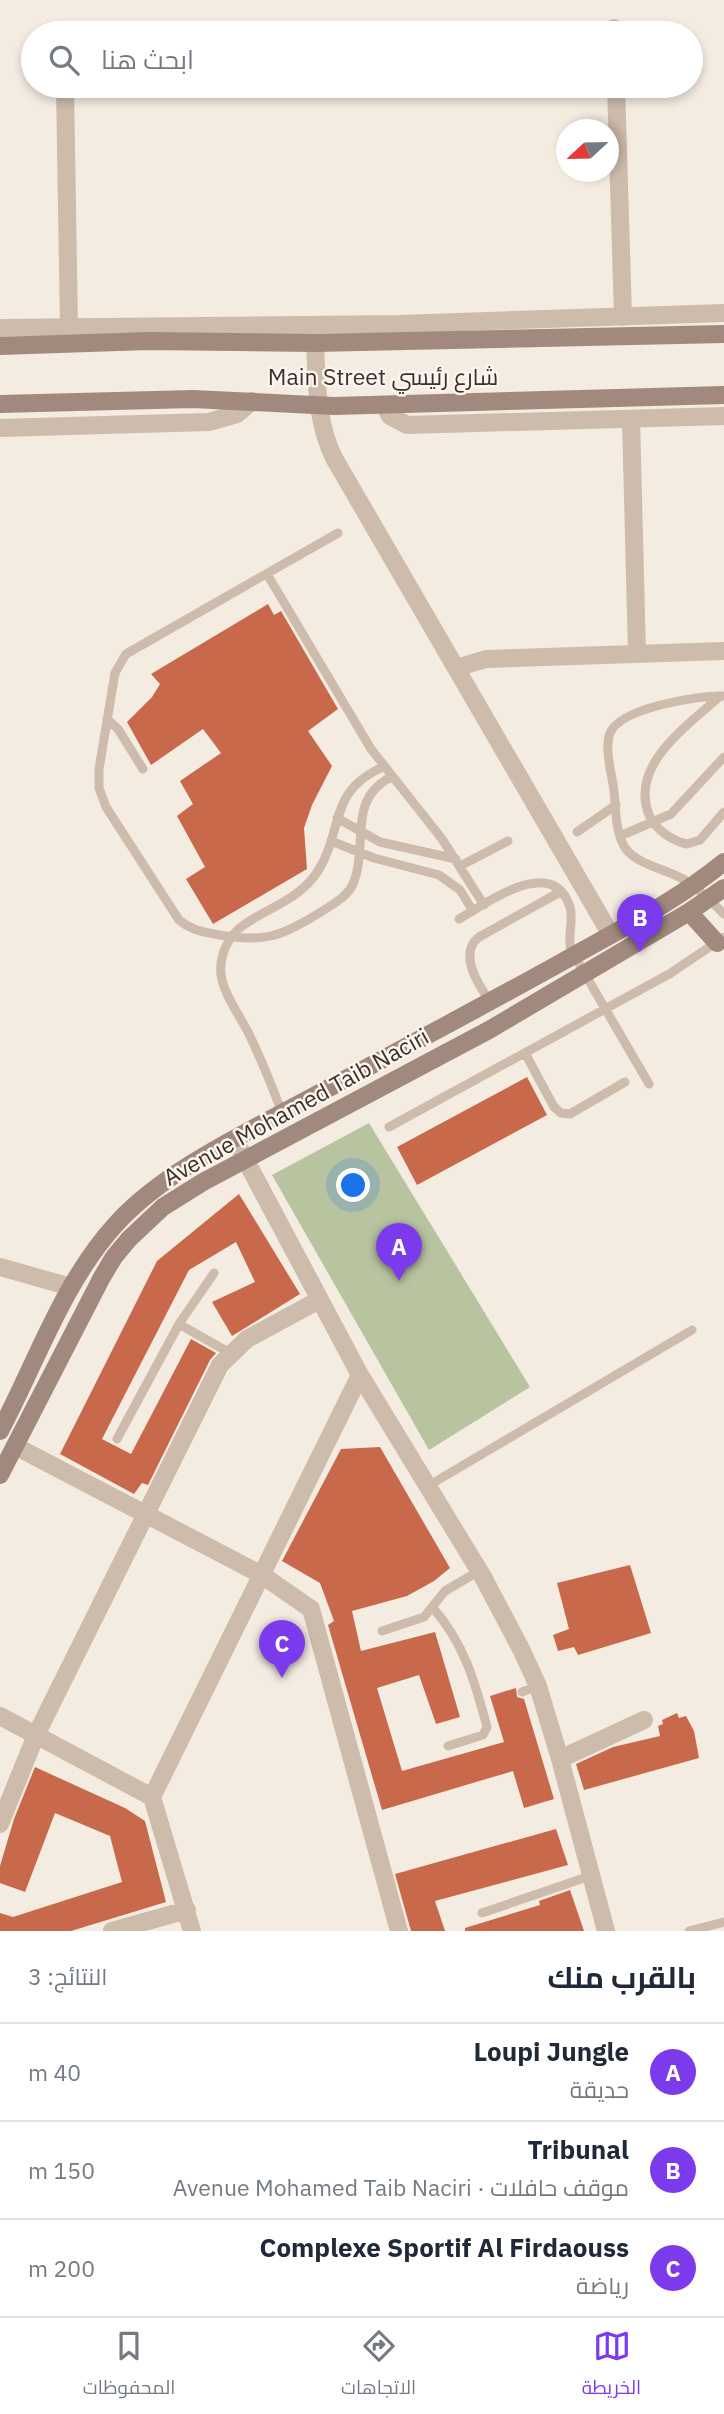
<!DOCTYPE html>
<html lang="ar">
<head>
<meta charset="utf-8">
<style>
	body { margin:0; font-family:"IBM Plex Sans",Cairo,sans-serif; background:#f2f2f3; color:#1f2937; direction:rtl }
	.compass { position:absolute; left:556px; top:119px; width:63px; height:63px; border-radius:50%; background:#fff; box-shadow:0 4px 10px #0003; rotate:248deg }
	.you { position:absolute; left:354px; top:1186px; width:24px; height:24px; margin:-18px; border:5px solid #fff; border-radius:50%; background:#1a73e8; box-shadow:0 0 0 10px #1a73e833 }
	.badge { display:grid; place-items:center; width:46px; height:46px; border-radius:50%; background:#7c3aed; color:#fff; font-size:23px; font-weight:700 }
	.pin { position:absolute; translate:-50% -58px; filter:drop-shadow(0 2px 4px #0008) }
	.pin::after { content:''; position:absolute; top:37px; width:24px; height:21px; background:inherit; clip-path:polygon(0 0,100% 0,50% 100%) }
	.list { margin:0; padding:0; list-style:none }
	h2 { display:flex; justify-content:space-between; align-items:center; height:91px; margin:0; padding:0 28px; font-size:30px }
	h2 small { font-size:23px; font-weight:400; color:#747a83 }
	.list li { display:grid; grid-template-columns:46px 1fr auto; gap:21px; align-items:center; box-sizing:border-box; height:98px; padding:0 28px; border-top:2px solid #e0e1e3 }
	.list b { display:block; font-size:26px; white-space:nowrap }
	.list p { margin:0; font-size:23px; white-space:nowrap; color:#747a83 }
	.list em { font-size:23px; font-style:normal; color:#747a83 }
	.icon { flex:none; width:38px; height:38px; fill:none; stroke:currentColor; stroke-width:2; stroke-linecap:round; stroke-linejoin:round }
	.map { position:relative; flex:none; width:724px; height:1931px; overflow:hidden; direction:ltr }
	.search { position:absolute; background:#fff; box-shadow:0 4px 10px #0003; left:21px; right:21px; top:21px; height:77px; display:flex; align-items:center; gap:18px; box-sizing:border-box; padding:0 24px; border-radius:38px; color:#747a83; font-size:26px }
	.sheet { height:385px; background:#fff }
	nav { display:flex; justify-content:space-around; align-items:center; box-sizing:border-box; height:98px; border-top:2px solid #e0e1e3; background:#fff; font-size:19px; color:#747a83 }
	nav a { display:grid; justify-items:center; gap:4px }
	nav .on { color:#7c3aed }
	.map>svg:first-child { display:block }
	.green { fill:#b8c4a0 }
	.building { fill:#c8694b }
	.lines { fill:none; stroke-linecap:round; stroke-linejoin:round }
	.lane { stroke:#cdbbac; stroke-width:9 }
	.street { stroke:#cdbbac; stroke-width:18 }
	.secondary { stroke:#a18a7d; stroke-width:18 }
	.labels { text-anchor:middle; stroke-width:5; stroke-linejoin:round; paint-order:stroke }
	.street-label { font-size:23px; fill:#3b302b; stroke:#fbf5ee }
</style>
</head>
<body>
<div class="map">
<svg width="724" height="1931" viewBox="0 0 724 1931">
	<rect width="100%" height="100%" fill="#f4ebe1"/>
	<path class="green" d="M 369,1123 L 530,1387 L 429,1450 L 272,1175 Z"/>
	<path class="building" d="M 268,604 L 274,615 L 281,611 L 338,709 L 308,731 L 332,766 L 312,805 L 304,828 L 307,869 L 213,924 L 186,879 L 205,867 L 177,816 L 193,804 L 180,781 L 221,753 L 203,729 L 151,765 L 127,722 L 152,697 L 160,684 L 151,674 Z
		M 527,1077 L 547,1115 L 417,1185 L 397,1147 Z
		M 239,1194 L 300,1294 L 232,1336 L 212,1302 L 255,1282 L 236,1242 L 189,1270 L 102,1439 L 131,1454 L 191,1339 L 216,1353 L 210,1360 L 148,1485 L 142,1483 L 134,1494 L 60,1454 L 157,1261 Z
		M 380,1447 L 450,1568 L 434,1581 L 407,1596 L 352,1611 L 361,1651 L 435,1632 L 460,1717 L 436,1724 L 419,1675 L 377,1688 L 402,1771 L 504,1742 L 490,1696 L 516,1688 L 517,1697 L 524,1699 L 554,1799 L 524,1808 L 513,1771 L 382,1810 L 328,1625 L 334,1621 L 320,1583 L 282,1561 L 341,1449 Z
		M 630,1565 L 651,1633 L 578,1655 L 574,1647 L 558,1651 L 553,1635 L 569,1629 L 557,1583 Z
		M 677,1713 L 679,1718 L 686,1716 L 694,1731 L 699,1758 L 584,1790 L 576,1764 L 613,1747 L 660,1736 L 658,1726 L 663,1724 L 662,1720 Z
		M 35,1767 L 125,1808 L 145,1821 L 166,1902 L 71,1931 L 0,1931 L 0,1913 L 13,1917 L 122,1882 L 110,1836 L 55,1813 L 25,1892 L 0,1883 L 0,1866 L 14,1819 Z
		M 556,1829 L 568,1865 L 435,1901 L 445,1931 L 411,1931 L 395,1874 Z
		M 570,1890 L 584,1931 L 465,1931 L 465,1928 L 540,1905 L 539,1901 Z"/>
	<g class="lines">
		<path class="lane" d="M 338,533 L 126,654 L 115,673 L 99,769 L 99,788 L 106,807 L 179,920 C 191,930 204,932 219,935 C 267,943 281,936 321,912 C 333,904 347,897 353,884 C 369,846 346,800 391,777
			M 267,574 L 371,749 L 442,839 L 484,905
			M 720,696 C 688,726 629,764 649,815 C 655,829 672,841 687,844 L 700,840 L 724,812
			M 724,696 C 699,695 620,708 610,733 C 604,749 612,774 614,791 C 616,809 615,834 626,849 C 638,865 666,869 683,879 C 698,888 711,901 724,914
			M 107,719 L 118,729 L 143,769
			M 337,818 L 380,842 L 456,859
			M 577,832 L 616,805
			M 620,836 L 671,814 L 724,757
			M 331,841 L 374,858 L 439,875 L 460,890 L 473,911
			M 460,866 L 508,841
			M 459,919 C 486,904 553,853 570,907 C 574,921 567,935 571,950 L 649,1084
			M 490,1001 C 478,985 458,953 479,937 L 560,892
			M 525,1053 L 554,1107 L 561,1113 L 570,1114 L 625,1082
			M 282,1113 C 272,1086 261,1059 249,1034 C 240,1016 224,995 221,975 C 219,956 228,935 245,924 C 270,907 300,899 318,871 C 344,829 328,791 383,767
			M 389,1127 L 671,973 L 724,937
			M 179,1324 L 214,1273
			M 117,1439 L 179,1324 L 230,1353
			M 428,1486 L 692,1330
			M 433,1608 C 464,1643 475,1682 487,1727 L 483,1735 L 448,1746
			M 382,1631 L 424,1617 L 445,1591 L 479,1571
			M 522,1692 L 538,1686
			M 482,1913 L 590,1876
			M 689,1931 L 724,1922"/>
		<path class="street" d="M 614,28 L 614,33
			M 64,30 L 64,33
			M 65,86 L 69,327
			M 616,86 L 623,317
			M 0,328 L 399,324 L 724,313
			M 315,343 C 317,383 316,421 334,458 L 611,935
			M 384,405 L 390,416 L 407,425 L 724,416
			M 631,419 L 637,654
			M 0,428 L 209,422 L 237,414 L 252,401
			M 456,668 L 486,659 L 724,651
			M 235,1140 L 360,1375 L 483,1577 L 521,1649 L 538,1686 L 560,1759 L 606,1931
			M 0,1267 L 71,1287
			M 15,1446 L 262,1575 L 311,1609 L 399,1931
			M 0,1716 L 152,1797
			M 560,1759 L 644,1720
			M 0,1824 L 36,1735 L 220,1365 L 247,1339 L 319,1300
			M 112,1931 L 187,1910
			M 192,1931 L 152,1797 L 360,1375"/>
		<path class="secondary" d="M 0,346 L 148,341 L 315,343 L 724,334
			M 0,404 L 193,399 L 334,406 L 724,395
			M 689,912 L 717,943
			M 0,1431 C 37,1361 63,1282 116,1224 C 162,1173 241,1135 301,1103 C 388,1056 476,1010 562,962 C 617,931 675,902 724,862
			M 0,1475 L 102,1277 L 114,1257 L 129,1239 L 163,1207 L 203,1182 L 489,1030 L 689,912 L 724,888"/>
	</g>
	<g class="labels">
		<g class="street-label">
			<text x="383" y="385">Main Street شارع رئيسي</text>
			<text transform="translate(296 1107) rotate(-29)" y="8">Avenue Mohamed Taib Naciri</text>
		</g>
	</g>
</svg>
<svg class="compass" viewBox="-18 -18 36 36"><path d="M0-13l5 13h-10z" fill="#e53935"/><path d="M0 13l5-13h-10z" fill="#747a83"/></svg>
<div class="you"></div>
<div class="pin badge" style="left:399px;top:1281px">A</div>
<div class="pin badge" style="left:640px;top:952px">B</div>
<div class="pin badge" style="left:282px;top:1678px">C</div>
<div class="search"><svg class="icon" aria-label="search" viewBox="0 0 24 24"><circle cx="10" cy="10" r="6"/><path d="M15 15l6 6"/></svg>ابحث هنا</div>
</div>
<section class="sheet">
<h2>بالقرب منك<small>النتائج: 3</small></h2>
<ul class="list">
<li><span class="badge">A</span><div><b>Loupi Jungle</b><p>حديقة</p></div><em>40 m</em></li>
<li><span class="badge">B</span><div><b>Tribunal</b><p>موقف حافلات · Avenue Mohamed Taib Naciri</p></div><em>150 m</em></li>
<li><span class="badge">C</span><div><b>Complexe Sportif Al Firdaouss</b><p>رياضة</p></div><em>200 m</em></li>
</ul>
</section>
<nav>
<a class="on"><svg class="icon" aria-label="map" viewBox="0 0 24 24"><path d="M3 6l6-2 6 2 6-2v14l-6 2-6-2-6 2zM9 4v14M15 6v14"/></svg>الخريطة</a>
<a><svg class="icon" aria-label="directions" viewBox="0 0 24 24"><path d="M12 3l9 9-9 9-9-9zM9 14v-3h6M13 9l2 2-2 2"/></svg>الاتجاهات</a>
<a><svg class="icon" aria-label="saved" viewBox="0 0 24 24"><path d="M7 4h10v16l-5-4-5 4z"/></svg>المحفوظات</a>
</nav>
</body>
</html>
